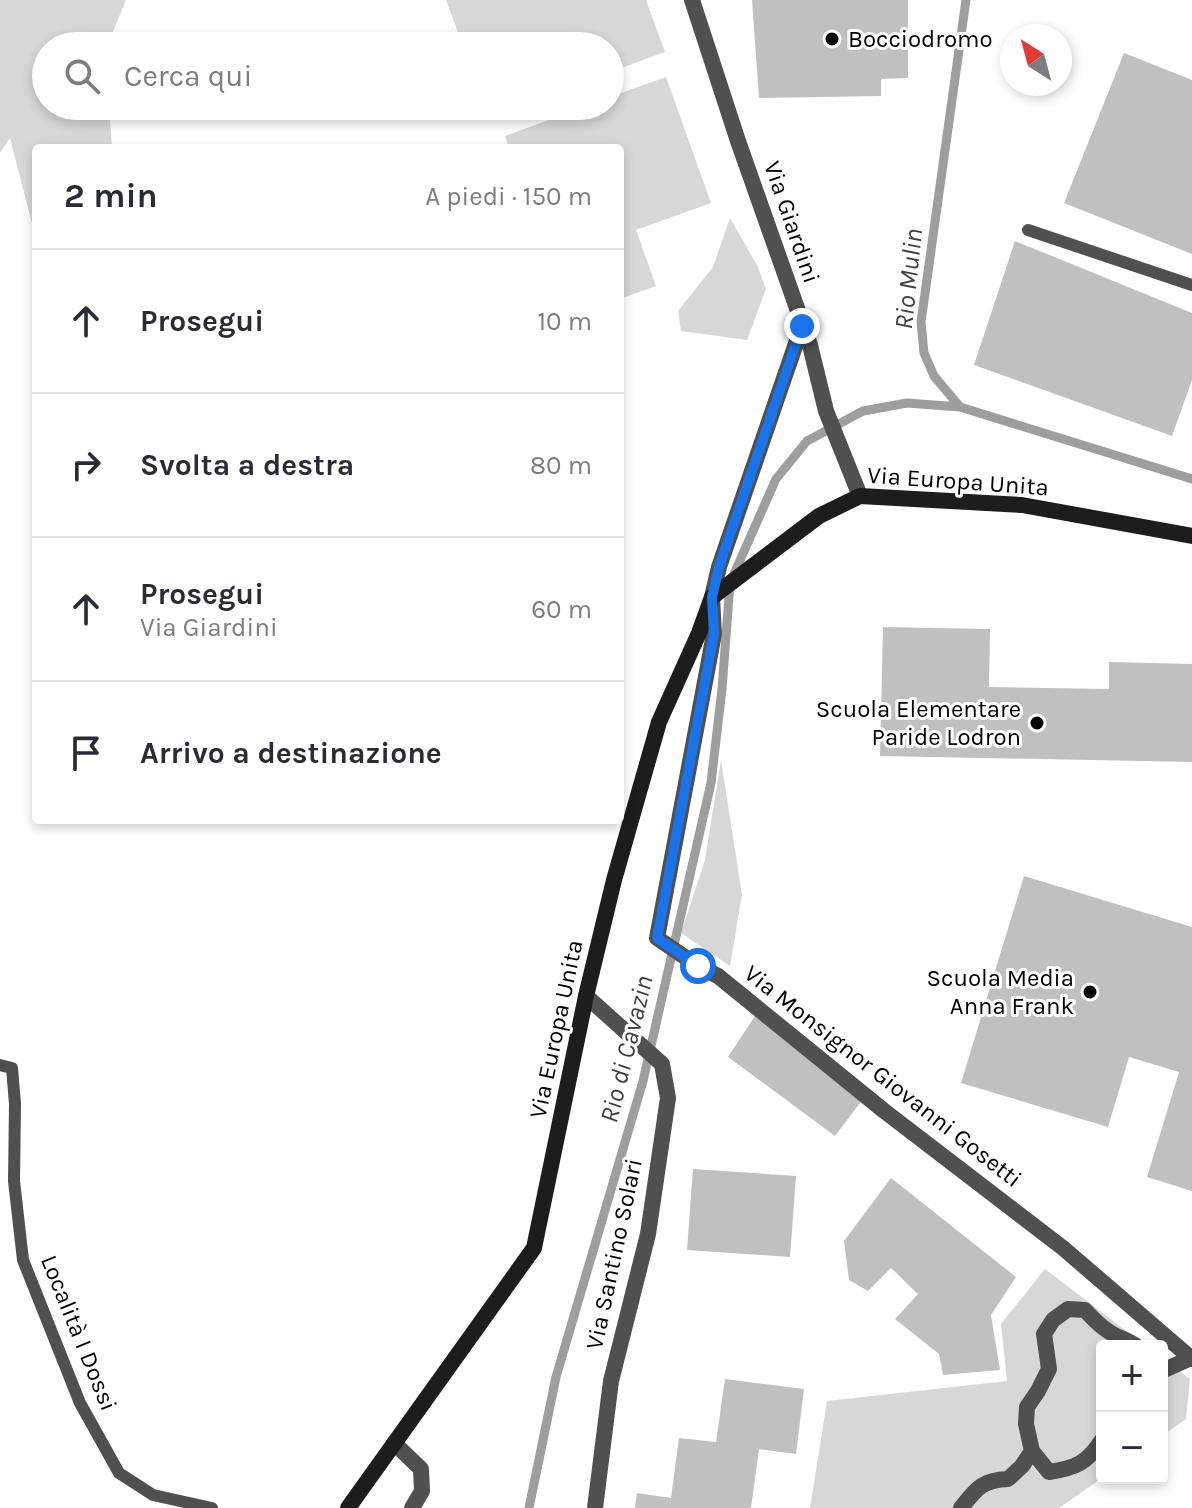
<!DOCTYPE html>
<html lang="it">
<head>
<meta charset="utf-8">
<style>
	body { margin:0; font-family:Karla,sans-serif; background:#f7f7f7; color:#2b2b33 }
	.controls { position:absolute; right:24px; bottom:24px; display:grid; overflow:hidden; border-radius:8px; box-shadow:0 4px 12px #0003 }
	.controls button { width:72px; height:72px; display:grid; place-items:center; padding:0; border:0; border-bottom:2px solid #e1e1e2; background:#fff; color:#2b2b33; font:40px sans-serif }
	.compass { position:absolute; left:1000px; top:24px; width:72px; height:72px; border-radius:50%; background:#fff; box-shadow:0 4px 12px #0003; rotate:324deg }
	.stop { position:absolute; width:24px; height:24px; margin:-18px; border:6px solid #1a73e8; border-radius:50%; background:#fff }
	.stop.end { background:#1a73e8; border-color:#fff; box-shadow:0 2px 8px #0008 }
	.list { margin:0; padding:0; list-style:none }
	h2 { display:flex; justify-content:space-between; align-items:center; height:104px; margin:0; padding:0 32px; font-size:34px }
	h2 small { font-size:26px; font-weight:400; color:#7c7c81 }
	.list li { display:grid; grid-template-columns:52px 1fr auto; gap:24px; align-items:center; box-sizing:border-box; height:144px; padding:0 32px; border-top:2px solid #e1e1e2 }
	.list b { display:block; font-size:30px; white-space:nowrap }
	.list p { margin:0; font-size:26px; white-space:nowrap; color:#7c7c81 }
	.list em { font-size:26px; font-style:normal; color:#7c7c81 }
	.icon { flex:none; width:44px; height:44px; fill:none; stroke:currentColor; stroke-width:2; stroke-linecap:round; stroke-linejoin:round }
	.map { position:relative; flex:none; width:1192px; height:1508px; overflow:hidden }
	.search { position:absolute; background:#fff; box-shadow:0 4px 12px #0003; left:32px; top:32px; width:592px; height:88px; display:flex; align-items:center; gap:20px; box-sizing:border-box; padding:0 28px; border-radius:44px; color:#7c7c81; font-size:30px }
	.panel { position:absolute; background:#fff; box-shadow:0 4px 12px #0003; left:32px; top:144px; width:592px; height:680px; border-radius:8px }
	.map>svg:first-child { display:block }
	.green { fill:#d7d7d7 }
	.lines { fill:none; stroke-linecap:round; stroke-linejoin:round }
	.stream { stroke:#9e9e9e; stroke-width:9 }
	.building { fill:#c0c0c0 }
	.lane { stroke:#505050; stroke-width:12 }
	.street { stroke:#505050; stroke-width:16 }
	.secondary { stroke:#1d1d1d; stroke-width:16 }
	.route { stroke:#1a73e8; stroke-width:10 }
	.poi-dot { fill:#000; stroke:#fff; stroke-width:3 }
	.labels { text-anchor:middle; stroke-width:6; stroke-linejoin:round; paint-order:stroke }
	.poi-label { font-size:24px; fill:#000; stroke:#fff; text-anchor:end }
	.street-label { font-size:24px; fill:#000; stroke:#fff }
	.water-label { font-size:26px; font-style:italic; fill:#3f3f3f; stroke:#fff }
</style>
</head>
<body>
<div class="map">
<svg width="1192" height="1508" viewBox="0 0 1192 1508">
	<rect width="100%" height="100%" fill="#fff"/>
	<path class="green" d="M 0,0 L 126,0 L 107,46 L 46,46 L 46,106 L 109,106 L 112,148 L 36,148 L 36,239 L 10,138 L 0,153 Z
		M 446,0 L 646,0 L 665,52 L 610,72 L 610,46 L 463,46 Z
		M 666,77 L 711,203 L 636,230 L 656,286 L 620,299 L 620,148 L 509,148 L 505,136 L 586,106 L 610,106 L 610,97 Z
		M 730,218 L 757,265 L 766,289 L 747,340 L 681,331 L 678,311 L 713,267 Z
		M 721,760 L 742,895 L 730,966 L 681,933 L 705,860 Z
		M 1045,1269 L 1146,1346 L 1102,1346 L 1102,1478 L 1059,1508 L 810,1508 L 827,1401 L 1007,1381 L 1001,1324 Z
		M 1162,1358 L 1190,1379 L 1186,1419 L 1162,1436 Z"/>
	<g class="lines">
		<path class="stream" d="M 966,0 L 921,322 L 924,353 L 934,376 L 960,407 L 1192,479
			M 529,1508 L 556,1377 L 643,1081 L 711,783 L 722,689 L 730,583 L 776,479 L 807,441 L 863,411 L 907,403 L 960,407"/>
	</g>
	<path class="building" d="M 752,0 L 908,0 L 908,78 L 881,79 L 881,96 L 759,98 Z
		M 1124,53 L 1192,80 L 1192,254 L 1064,203 Z
		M 1015,241 L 1192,313 L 1192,380 L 1172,436 L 974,365 Z
		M 883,627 L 990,629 L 989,687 L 1109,689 L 1109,662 L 1192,664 L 1192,762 L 880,756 Z
		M 1024,876 L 1192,927 L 1192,1191 L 1147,1177 L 1179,1072 L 1129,1057 L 1108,1127 L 961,1083 Z
		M 759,1010 L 866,1095 L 835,1136 L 728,1057 Z
		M 693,1169 L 796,1176 L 790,1257 L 687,1250 Z
		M 891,1178 L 1016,1277 L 991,1315 L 1000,1370 L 943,1375 L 939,1354 L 895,1319 L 918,1294 L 891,1268 L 868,1291 L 849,1280 L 844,1241 Z
		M 725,1379 L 804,1389 L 796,1454 L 759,1449 L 751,1508 L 635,1508 L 637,1493 L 671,1498 L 679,1438 L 716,1442 Z"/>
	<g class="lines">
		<path class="lane" d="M 1028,230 L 1192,285
			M 0,1065 L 12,1068 L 15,1104 L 14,1181 L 23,1260 L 80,1403 L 119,1473 L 153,1495 L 212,1508"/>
		<path class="street" d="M 692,0 L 738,141 L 810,345 L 826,411 L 860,496
			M 802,326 L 719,567 L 712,597 L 714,634 L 657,938 L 698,966 L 718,976 L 883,1110 L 1063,1248 L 1192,1359
			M 586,996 L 662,1064 L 668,1098 L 648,1234 L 611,1381 L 595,1508
			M 1162,1371 L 1191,1358
			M 1102,1440 C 1087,1463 1076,1468 1049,1472 L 1032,1451 L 1026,1424 L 1027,1407 L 1038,1391 L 1049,1369 L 1044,1334 L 1053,1320 L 1068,1309 L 1085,1310 C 1093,1319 1101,1327 1111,1333 C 1119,1338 1128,1340 1136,1346
			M 394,1443 L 421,1469 L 422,1491 L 412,1508
			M 961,1508 C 976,1489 982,1480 1008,1479 L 1022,1466 L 1032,1451"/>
		<path class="secondary" d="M 348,1508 L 534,1248 L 586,996 L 614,880 L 659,722 L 699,633 L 712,597 L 819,516 L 860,496 L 1022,505 L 1192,536"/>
	</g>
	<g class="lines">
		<path class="route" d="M 698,966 L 657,938 L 714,634 L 712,597 L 719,567 L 802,326"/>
	</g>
	<g class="poi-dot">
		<circle cx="832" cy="39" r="8"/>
		<circle cx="1037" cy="723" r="8"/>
		<circle cx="1090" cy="992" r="8"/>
	</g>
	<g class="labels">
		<g class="poi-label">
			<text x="848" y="47" text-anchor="start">Bocciodromo</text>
			<text x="1021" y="717">Scuola Elementare<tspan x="1021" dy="28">Paride Lodron</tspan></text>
			<text x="1074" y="986">Scuola Media<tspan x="1074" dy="28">Anna Frank</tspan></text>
		</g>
		<g class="street-label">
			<text transform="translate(792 222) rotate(71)" y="8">Via Giardini</text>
			<text transform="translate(958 481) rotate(4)" y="8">Via Europa Unita</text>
			<text transform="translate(556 1029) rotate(-78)" y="8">Via Europa Unita</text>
			<text transform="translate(883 1076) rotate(38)" y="8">Via Monsignor Giovanni Gosetti</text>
			<text transform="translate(614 1254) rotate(-78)" y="8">Via Santino Solari</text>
			<text transform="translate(79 1333) rotate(68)" y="8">Località I Dossi</text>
		</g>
		<g class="water-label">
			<text transform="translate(908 279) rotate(-84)" y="9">Rio Mulin</text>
			<text transform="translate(626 1049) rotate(-76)" y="9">Rio di Cavazin</text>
		</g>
	</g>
</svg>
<div class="controls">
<button>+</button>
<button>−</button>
</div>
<svg class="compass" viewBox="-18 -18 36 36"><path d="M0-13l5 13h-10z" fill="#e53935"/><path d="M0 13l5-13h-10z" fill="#7c7c81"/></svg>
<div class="stop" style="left:698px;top:966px"></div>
<div class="stop end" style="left:802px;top:326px"></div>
<div class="search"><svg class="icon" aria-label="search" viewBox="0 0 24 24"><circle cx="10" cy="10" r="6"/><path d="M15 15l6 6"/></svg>Cerca qui</div>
<section class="panel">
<h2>2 min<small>A piedi · 150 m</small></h2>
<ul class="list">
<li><svg class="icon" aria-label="ahead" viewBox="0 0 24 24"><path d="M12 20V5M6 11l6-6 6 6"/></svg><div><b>Prosegui</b></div><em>10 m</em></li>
<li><svg class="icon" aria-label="right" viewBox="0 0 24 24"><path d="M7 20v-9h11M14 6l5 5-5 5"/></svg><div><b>Svolta a destra</b></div><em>80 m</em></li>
<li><svg class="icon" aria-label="ahead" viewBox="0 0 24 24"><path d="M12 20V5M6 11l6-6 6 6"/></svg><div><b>Prosegui</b><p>Via Giardini</p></div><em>60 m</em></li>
<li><svg class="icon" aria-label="arrive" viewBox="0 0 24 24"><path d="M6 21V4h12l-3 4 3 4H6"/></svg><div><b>Arrivo a destinazione</b></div></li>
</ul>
</section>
</div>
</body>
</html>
